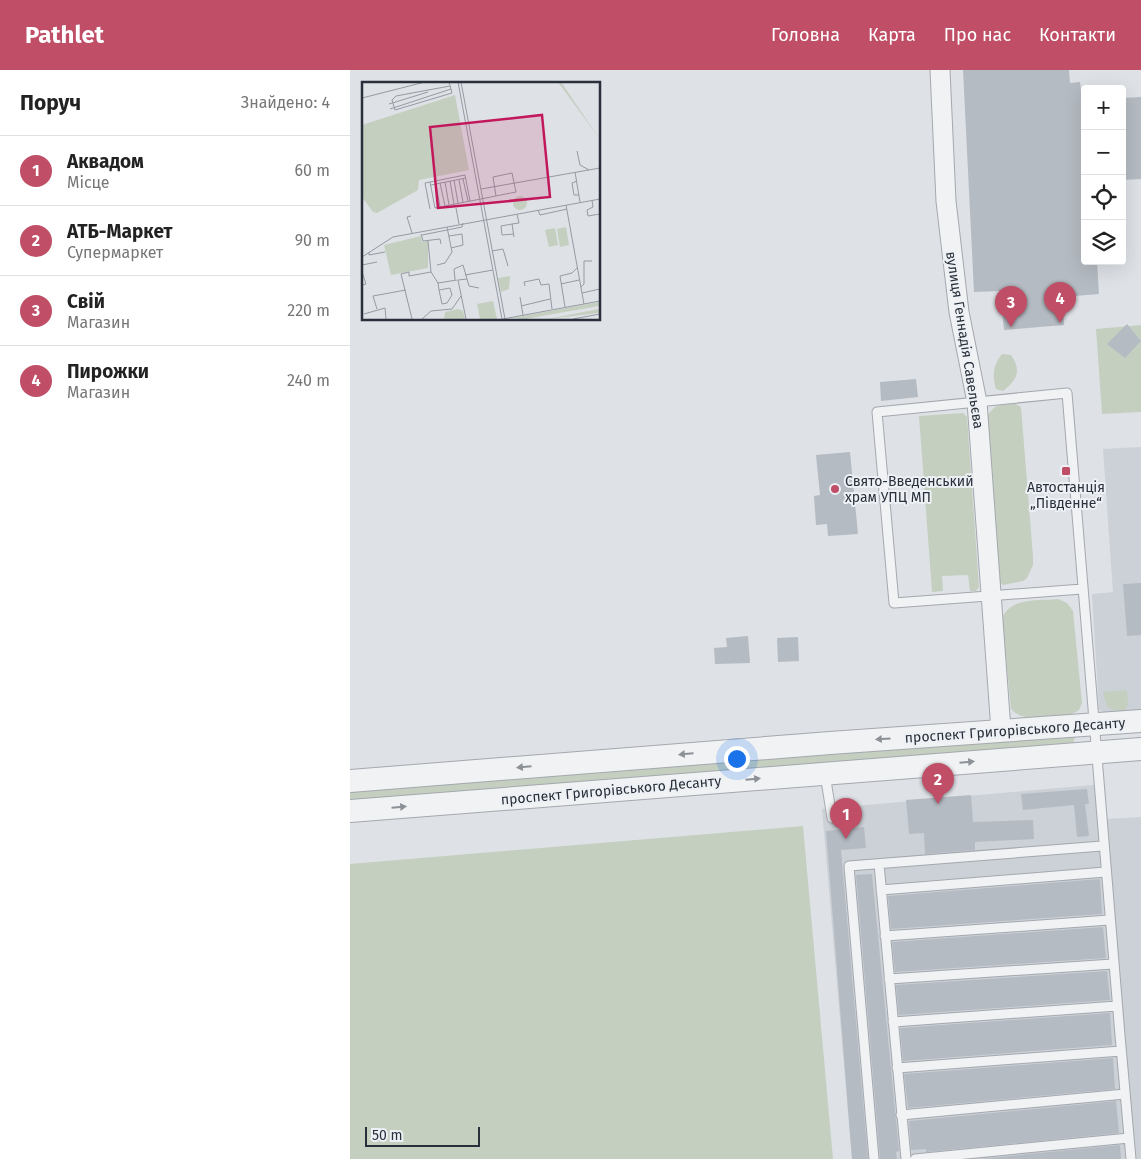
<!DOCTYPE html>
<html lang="uk">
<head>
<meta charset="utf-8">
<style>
	body { margin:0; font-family:"Fira Sans",sans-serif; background:#f2f2f2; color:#222 }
	.controls { position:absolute; right:15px; top:15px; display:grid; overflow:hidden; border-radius:5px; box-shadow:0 5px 20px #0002 }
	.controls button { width:45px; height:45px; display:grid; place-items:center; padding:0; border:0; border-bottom:1px solid #e0e0e0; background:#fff; color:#222; font:25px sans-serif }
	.scale { position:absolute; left:15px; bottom:12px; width:115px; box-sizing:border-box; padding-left:5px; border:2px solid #29303b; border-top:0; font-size:14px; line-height:18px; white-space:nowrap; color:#29303b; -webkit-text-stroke:4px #edf0f4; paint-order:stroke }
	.you { position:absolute; left:386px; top:688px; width:18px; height:18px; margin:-12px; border:4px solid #fff; border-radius:50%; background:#1a73e8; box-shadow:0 0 0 8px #1a73e833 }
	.badge { display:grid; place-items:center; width:32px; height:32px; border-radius:50%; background:#bf4e66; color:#fff; font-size:16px; font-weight:700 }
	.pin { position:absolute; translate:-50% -41px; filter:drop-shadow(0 1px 2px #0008) }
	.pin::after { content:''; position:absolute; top:26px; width:18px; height:15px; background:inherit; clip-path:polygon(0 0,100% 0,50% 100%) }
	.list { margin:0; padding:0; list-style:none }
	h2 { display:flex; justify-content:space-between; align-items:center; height:65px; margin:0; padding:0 20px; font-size:21px }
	h2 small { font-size:16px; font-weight:400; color:#767676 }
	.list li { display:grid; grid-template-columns:32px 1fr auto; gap:15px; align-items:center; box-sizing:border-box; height:70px; padding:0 20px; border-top:1px solid #e0e0e0 }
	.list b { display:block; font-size:19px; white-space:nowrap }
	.list p { margin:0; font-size:16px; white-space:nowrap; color:#767676 }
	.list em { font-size:16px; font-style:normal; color:#767676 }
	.icon { flex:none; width:28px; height:28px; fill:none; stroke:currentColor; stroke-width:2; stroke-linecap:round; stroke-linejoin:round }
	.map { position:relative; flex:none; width:791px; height:1089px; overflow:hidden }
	header { display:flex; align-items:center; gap:30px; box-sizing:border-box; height:70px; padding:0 25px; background:#bf4e66; color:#fff }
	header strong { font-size:24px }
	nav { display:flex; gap:28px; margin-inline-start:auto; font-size:18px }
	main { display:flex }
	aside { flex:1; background:#fff }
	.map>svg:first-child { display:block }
	.built { fill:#ccd1d7 }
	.green { fill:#c4cfc0 }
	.building { fill:#b5bbc2 }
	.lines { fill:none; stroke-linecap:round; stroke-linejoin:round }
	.service-casing { stroke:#a4a8af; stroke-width:11 }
	.minor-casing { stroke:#a4a8af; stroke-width:21 }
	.tertiary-casing { stroke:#a4a8af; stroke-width:24 }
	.service { stroke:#f0f2f4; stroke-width:9 }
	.minor { stroke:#f0f2f4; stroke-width:19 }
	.tertiary { stroke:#f0f2f4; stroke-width:22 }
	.oneway { fill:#8c9198 }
	.poi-dot { fill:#bf4e66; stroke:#edf0f4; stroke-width:2 }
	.labels { text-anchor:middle; stroke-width:4; stroke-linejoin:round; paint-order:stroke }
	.street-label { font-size:14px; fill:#29303b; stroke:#edf0f4 }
	.poi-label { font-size:14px; fill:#29303b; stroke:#edf0f4; text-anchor:start }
	.inset-road { fill:none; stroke:#969aa2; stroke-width:1 }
	.view { fill:#c2185b; fill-opacity:0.15; stroke:#c2185b; stroke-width:2.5 }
	.inset-edge { fill:none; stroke:#29303b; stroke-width:2.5 }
</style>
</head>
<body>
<header>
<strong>Pathlet</strong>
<nav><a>Головна</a><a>Карта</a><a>Про нас</a><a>Контакти</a></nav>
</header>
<main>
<aside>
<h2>Поруч<small>Знайдено: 4</small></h2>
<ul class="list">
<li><span class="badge">1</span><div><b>Аквадом</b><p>Місце</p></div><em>60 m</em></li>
<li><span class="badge">2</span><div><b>АТБ-Маркет</b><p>Супермаркет</p></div><em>90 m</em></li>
<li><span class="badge">3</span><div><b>Свій</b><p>Магазин</p></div><em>220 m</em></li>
<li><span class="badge">4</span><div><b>Пирожки</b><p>Магазин</p></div><em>240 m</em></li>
</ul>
</aside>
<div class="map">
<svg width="791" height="1089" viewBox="0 0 791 1089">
	<rect width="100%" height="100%" fill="#dee1e6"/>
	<path class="built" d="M 791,377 L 791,643 L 756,645 L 749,639 L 742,524 L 763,522 L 753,379 Z
		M 754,714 L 757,749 L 791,747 L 791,1089 L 502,1089 L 472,739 Z"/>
	<path class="green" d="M 791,255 L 791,342 L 752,344 L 746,259 Z
		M 652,284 L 661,285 C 672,301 667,310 653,321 L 646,319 C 642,306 643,295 652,284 Z
		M 664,333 L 671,337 L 683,486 L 683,495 L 677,508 L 673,511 L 653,515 L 648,510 L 637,345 L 646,336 Z
		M 613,343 L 617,347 L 629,517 L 626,521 L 620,521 L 618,505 L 592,506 L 593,521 L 582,522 L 569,346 Z
		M 708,529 L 717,533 L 723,541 L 732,633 L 729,640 L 722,644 C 703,646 674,654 661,639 L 652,548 C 661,527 688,531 708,529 Z
		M 777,620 L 778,635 L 774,641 L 766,641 L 757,637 L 753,622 Z
		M 725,666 L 723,674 L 0,732 L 0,720 Z
		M 453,756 L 483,1089 L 0,1089 L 0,794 Z"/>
	<path class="building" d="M 613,0 L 719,0 L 720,13 L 730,12 L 733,39 L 735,39 L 735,191 L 747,191 L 749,224 L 712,227 L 714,255 L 654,260 L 650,221 L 624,222 Z
		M 791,27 L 791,109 L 772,110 L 772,28 Z
		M 777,254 L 791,271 L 775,288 L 757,274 Z
		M 566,309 L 568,327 L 531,331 L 530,312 Z
		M 500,382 L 508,464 L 478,466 L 477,454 L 466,455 L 464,426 L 470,425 L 466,385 Z
		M 791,513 L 791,565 L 777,566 L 773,514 Z
		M 398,566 L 400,593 L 365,594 L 364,578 L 377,577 L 376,568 Z
		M 448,567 L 449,591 L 428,592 L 427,568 Z
		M 737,719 L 739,734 L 735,734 L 739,766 L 727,767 L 724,735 L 673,740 L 671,724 Z
		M 621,725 L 623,752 L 683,750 L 684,769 L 625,772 L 625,780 L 575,784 L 574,763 L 559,764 L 556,730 Z
		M 514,757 L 516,778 L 491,780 L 518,1089 L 502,1089 L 476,761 Z
		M 522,804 L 549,1081 L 546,1082 L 547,1089 L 530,1089 L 506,805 Z
		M 750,809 L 752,844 L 541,859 L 538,826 Z
		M 753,857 L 756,888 L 545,902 L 542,872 Z
		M 757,901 L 760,930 L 549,945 L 546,915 Z
		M 760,943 L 762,975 L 553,991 L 550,958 Z
		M 763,988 L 765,1019 L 558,1038 L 554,1004 Z
		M 766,1031 L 769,1063 L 576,1082 L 576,1079 L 561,1080 L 559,1051 Z
		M 770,1075 L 771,1089 L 629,1089 Z"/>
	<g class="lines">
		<defs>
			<path id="service" d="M 732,519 L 544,533 L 527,342 L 717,323 C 737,579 758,834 781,1089
				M 475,704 L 482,748
				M 529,794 L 556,1089
				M 531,820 L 755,802
				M 535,866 L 759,850
				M 539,909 L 763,894
				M 543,952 L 767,936
				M 547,998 L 771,981
				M 551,1045 L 775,1024
				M 524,1089 L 499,796 L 752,776
				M 565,1089 L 779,1068"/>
			<path id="minor" d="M 590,0 L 596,131 L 609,242 L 627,332 L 651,660"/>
			<path id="tertiary" d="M 0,711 L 480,673 L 791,651
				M 0,741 L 791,679"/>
		</defs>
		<use href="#service" class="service-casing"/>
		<use href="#minor" class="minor-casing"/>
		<use href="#tertiary" class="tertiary-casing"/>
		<use href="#service" class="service"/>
		<use href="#minor" class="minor"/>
		<use href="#tertiary" class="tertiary"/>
	</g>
	<defs><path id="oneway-solid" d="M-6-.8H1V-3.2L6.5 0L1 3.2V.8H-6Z" transform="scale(1.25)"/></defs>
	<g class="oneway">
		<use href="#oneway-solid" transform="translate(533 669) rotate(176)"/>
		<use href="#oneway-solid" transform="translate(336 684) rotate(175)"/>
		<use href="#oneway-solid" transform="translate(617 692) rotate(-5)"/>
		<use href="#oneway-solid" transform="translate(174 697) rotate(175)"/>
		<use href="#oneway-solid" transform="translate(403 709) rotate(-5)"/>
		<use href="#oneway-solid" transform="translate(49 737) rotate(-5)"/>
	</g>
	<g class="poi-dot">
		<rect x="711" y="396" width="10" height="10" rx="2.5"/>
		<circle cx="485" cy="419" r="5"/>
	</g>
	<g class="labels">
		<g class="street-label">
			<text transform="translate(615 270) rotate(81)" y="5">вулиця Геннадія Савельєва</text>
			<text transform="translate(665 660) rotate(-4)" y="5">проспект Григорівського Десанту</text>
			<text transform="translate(261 720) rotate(-5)" y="5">проспект Григорівського Десанту</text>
		</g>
		<g class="poi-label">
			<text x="495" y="416">Свято-Введенський<tspan x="495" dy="16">храм УПЦ МП</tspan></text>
			<text x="716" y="422" text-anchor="middle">Автостанція<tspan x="716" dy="16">„Південне“</tspan></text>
		</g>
	</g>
	<g transform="translate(12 12)">
		<rect width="238" height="238" fill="#dee1e6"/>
		<path d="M 196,0 L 199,0 L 237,56 ZM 93,13 L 107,88 L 57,98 L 56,108 L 15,131 L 11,130 L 0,115 L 0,43 ZM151 121a7 7 0 1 1 14 0a7 7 0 1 1-14 0ZM 204,145 L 207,163 L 198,165 L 195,147 ZM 193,146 L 196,163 L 187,165 L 183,148 ZM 59,154 L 60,160 L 66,159 L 66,186 L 29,193 L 22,163 ZM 148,194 L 147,207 L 139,210 L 136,196 ZM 131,219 L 135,237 L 118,237 L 115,222 ZM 237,220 L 237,224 L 163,237 L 150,236 ZM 96,227 L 101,229 L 103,237 L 82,237 L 83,230 ZM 237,227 L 237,231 L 185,237 Z" fill="#c4cfc0"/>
		<path class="inset-road" d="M 87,0 L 90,11 L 33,28 L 30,18 L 34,14 L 88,4M 96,0 L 140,237M 99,0 L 143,237M 0,16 L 63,0M 27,22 L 66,10M 28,27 L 89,7M 215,69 L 218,83 L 227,88M 213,90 L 218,120M 101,97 L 106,119M 92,98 L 96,121M 97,98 L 101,120M 88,99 L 92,122M 215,99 L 210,101 L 212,113 L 217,113M 68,100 L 73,126 L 154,110 L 150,91 L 131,95 L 134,114M 83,100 L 87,123M 78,101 L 83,124M 74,102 L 78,125M 69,103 L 104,96M 119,107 L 238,86M 230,118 L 231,125 L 225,128 L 226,134 L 238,132M 204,123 L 222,222M 94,126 L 97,142M 68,127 L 63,101 L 103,93 L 108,119M 176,128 L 178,133 L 205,127M 49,134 L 45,135 L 50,151M 150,142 L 139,144 L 140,153 L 152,152M 59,152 L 61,159 L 78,157 L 79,162M 60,153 L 100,145 L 101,141M 87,154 L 100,152 L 101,163 L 89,166M 152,155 L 150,142 L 157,141 L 155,132M 130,169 L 141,167 L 146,184M 7,170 L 7,173 L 23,170M 0,175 L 31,155 L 238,117M 0,183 L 15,180M 75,183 L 83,181 L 90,170 L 85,145M 0,190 L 4,202 L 0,203M 69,190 L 76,201 L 95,198M 103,193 L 131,188M 93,198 L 92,187 L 101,183 L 107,204 L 117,206M 76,201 L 77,208 L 88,206 L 90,213 L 85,221 L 80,222 L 77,208M 199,202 L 217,198M 163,204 L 162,200 L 177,197 L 179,203 L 187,202 L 190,227M 219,205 L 222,202 L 222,179 L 230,179M 220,211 L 238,207M 158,215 L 161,233M 159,224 L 188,217M 203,225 L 198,194 L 210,191 L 216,185M 15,227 L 11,214 L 44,208M 2,232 L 23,226 L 24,237M 50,237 L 39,192 L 47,190 L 47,194 L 69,190 L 66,159M 60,237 L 69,229 L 90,227 L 99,214M 104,237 L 96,198 L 105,197M 141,237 L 238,219M 211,237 L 238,232"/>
		<path class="view" d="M 180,33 L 188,115 L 76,126 L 68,45 Z"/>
		<rect width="238" height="238" class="inset-edge"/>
	</g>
</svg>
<div class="controls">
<button>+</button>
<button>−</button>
<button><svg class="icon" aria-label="locate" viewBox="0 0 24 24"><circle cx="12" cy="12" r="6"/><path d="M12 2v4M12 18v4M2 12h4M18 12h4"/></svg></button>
<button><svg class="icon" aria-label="layers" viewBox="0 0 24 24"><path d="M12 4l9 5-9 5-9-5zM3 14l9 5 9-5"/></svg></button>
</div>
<div class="scale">50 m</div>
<div class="you"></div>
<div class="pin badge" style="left:496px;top:769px">1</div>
<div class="pin badge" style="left:588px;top:734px">2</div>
<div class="pin badge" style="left:661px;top:257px">3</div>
<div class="pin badge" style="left:710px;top:253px">4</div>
</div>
</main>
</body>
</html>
